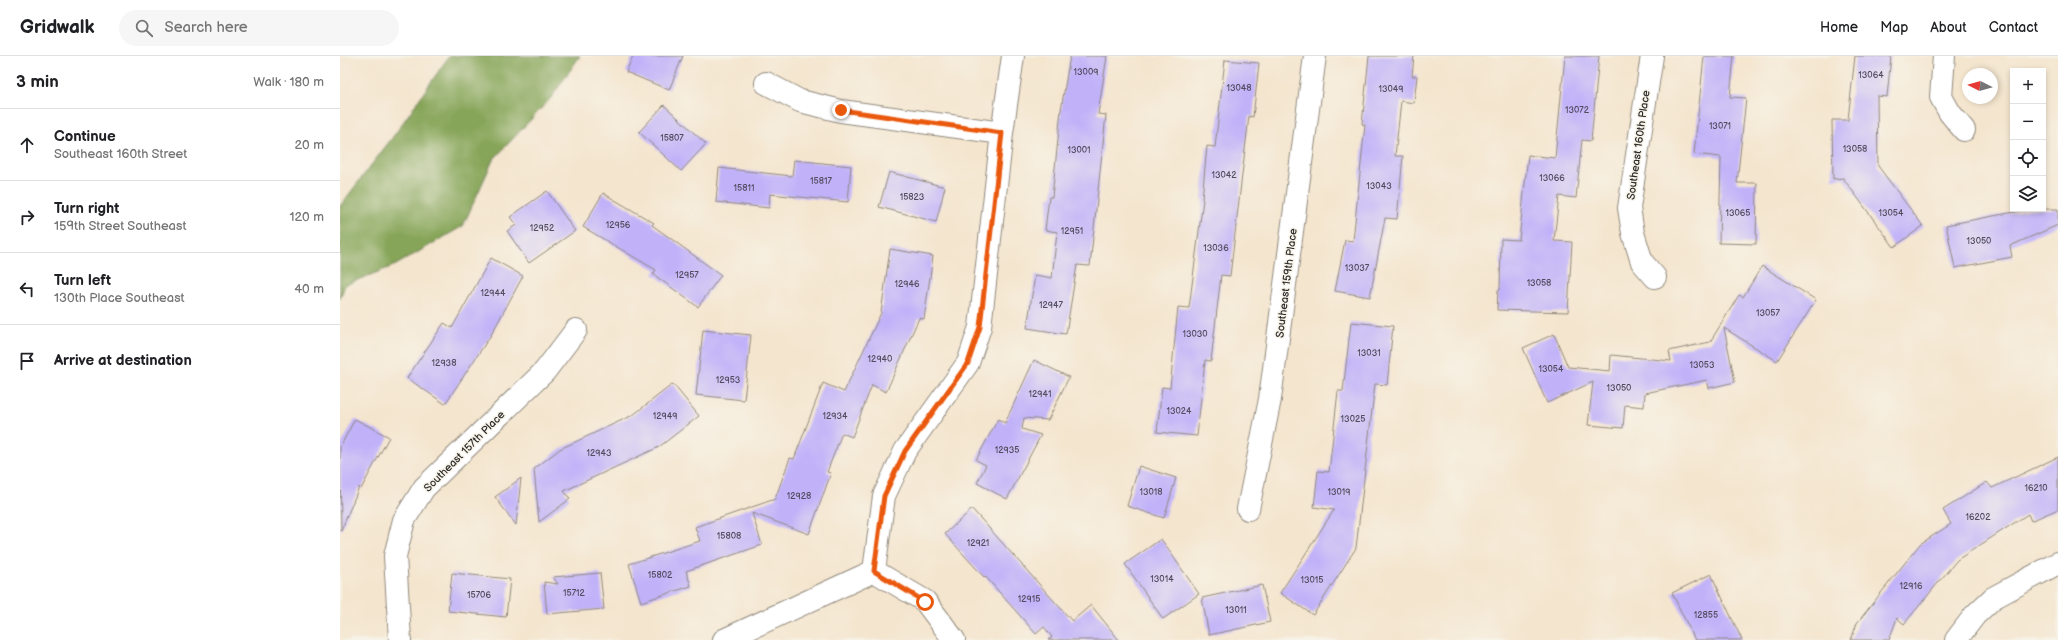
<!DOCTYPE html>
<html lang="en">
<head>
<meta charset="utf-8">
<style>
	body { margin:0; font-family:"Balsamiq Sans",sans-serif; background:#f6f6f6; color:#202124 }
	.controls { position:absolute; right:12px; top:12px; display:grid; overflow:hidden; border-radius:0px; box-shadow:0 2px 6px #0003 }
	.controls button { width:36px; height:36px; display:grid; place-items:center; padding:0; border:0; border-bottom:1px solid #e0e0e0; background:#fff; color:#202124; font:20px sans-serif }
	.compass { position:absolute; left:1622px; top:12px; width:36px; height:36px; border-radius:50%; background:#fff; box-shadow:0 2px 6px #0003; rotate:276deg }
	.stop { position:absolute; width:12px; height:12px; margin:-9px; border:3px solid #ea580c; border-radius:50%; background:#fff }
	.stop.end { background:#ea580c; border-color:#fff; box-shadow:0 1px 4px #0008 }
	.list { margin:0; padding:0; list-style:none }
	h2 { display:flex; justify-content:space-between; align-items:center; height:52px; margin:0; padding:0 16px; font-size:17px }
	h2 small { font-size:13px; font-weight:400; color:#757577 }
	.list li { display:grid; grid-template-columns:26px 1fr auto; gap:12px; align-items:center; box-sizing:border-box; height:72px; padding:0 16px; border-top:1px solid #e0e0e0 }
	.list b { display:block; font-size:15px; white-space:nowrap }
	.list p { margin:0; font-size:13px; white-space:nowrap; color:#757577 }
	.list em { font-size:13px; font-style:normal; color:#757577 }
	.icon { flex:none; width:22px; height:22px; fill:none; stroke:currentColor; stroke-width:2; stroke-linecap:round; stroke-linejoin:round }
	.map { position:relative; flex:none; width:1718px; height:584px; overflow:hidden }
	header { display:flex; align-items:center; gap:24px; box-sizing:border-box; height:56px; padding:0 20px; background:#fff; border-bottom:1px solid #e0e0e0 }
	header strong { font-size:19px }
	nav { display:flex; gap:22px; margin-inline-start:auto; font-size:14px }
	.search { width:280px; height:36px; background:#f6f6f6; display:flex; align-items:center; gap:10px; box-sizing:border-box; padding:0 14px; border-radius:22px; color:#757577; font-size:15px }
	main { display:flex }
	aside { flex:1; background:#fff }
	.map>svg:first-child { display:block }
	.forest { fill:#86a558; stroke:#586842 }
	.building { fill:#c0b1f9 }
	.lines { fill:none; stroke-linecap:round; stroke-linejoin:round }
	.street-casing { stroke:#90887c; stroke-width:24 }
	.street { stroke:#fff; stroke-width:22 }
	.route { stroke:#ea580c; stroke-width:5 }
	.labels { text-anchor:middle; stroke-width:3; stroke-linejoin:round; paint-order:stroke }
	.number-label { font-size:9px; fill:#504c5e }
	.street-label { font-size:11px; fill:#2b2b2b; stroke:#f7f3e8 }
</style>
</head>
<body>
<header>
<strong>Gridwalk</strong>
<div class="search"><svg class="icon" aria-label="search" viewBox="0 0 24 24"><circle cx="10" cy="10" r="6"/><path d="M15 15l6 6"/></svg>Search here</div>
<nav><a>Home</a><a>Map</a><a>About</a><a>Contact</a></nav>
</header>
<main>
<aside>
<h2>3 min<small>Walk · 180 m</small></h2>
<ul class="list">
<li><svg class="icon" aria-label="ahead" viewBox="0 0 24 24"><path d="M12 20V5M6 11l6-6 6 6"/></svg><div><b>Continue</b><p>Southeast 160th Street</p></div><em>20 m</em></li>
<li><svg class="icon" aria-label="right" viewBox="0 0 24 24"><path d="M7 20v-9h11M14 6l5 5-5 5"/></svg><div><b>Turn right</b><p>159th Street Southeast</p></div><em>120 m</em></li>
<li><svg class="icon" aria-label="left" viewBox="0 0 24 24"><path d="M17 20v-9H6M10 6l-5 5 5 5"/></svg><div><b>Turn left</b><p>130th Place Southeast</p></div><em>40 m</em></li>
<li><svg class="icon" aria-label="arrive" viewBox="0 0 24 24"><path d="M6 21V4h12l-3 4 3 4H6"/></svg><div><b>Arrive at destination</b></div></li>
</ul>
</aside>
<div class="map">
<svg width="1718" height="584" viewBox="0 0 1718 584">
	<rect width="100%" height="100%" fill="#f7f3e8"/>
	<filter id="ink" filterUnits="userSpaceOnUse"><feTurbulence type="fractalNoise" baseFrequency=".025" numOctaves="2"/><feDisplacementMap in="SourceGraphic" scale="8" xChannelSelector="R" yChannelSelector="G"/><feConvolveMatrix kernelMatrix="1 2 1 2 8 2 1 2 1" color-interpolation-filters="sRGB"/></filter>
	<filter id="wash" filterUnits="userSpaceOnUse"><feTurbulence type="fractalNoise" baseFrequency=".012" numOctaves="4" result="noise"/><feDisplacementMap in="SourceGraphic" scale="16" xChannelSelector="R" yChannelSelector="G"/><feGaussianBlur stdDeviation="0.9" result="paint"/><feColorMatrix in="noise" values="0 0 0 0 0 0 0 0 0 0 0 0 0 0 0 0 0 1.4 0 .05"/><feComposite in="paint" operator="in"/></filter>
	<g filter="url(#wash)">
		<rect width="100%" height="100%" fill="#f4e5ce"/>
		<path class="forest" d="M 109,0 L 240,0 L 211,42 L 153,104 L 123,170 L 56,209 L 5,229 L 0,243 L 0,150 L 55,78 Z"/>
		<g id="blocks">
			<path class="building" d="M 293,0 L 343,0 L 329,34 L 286,16 Z
				M 730,0 L 767,0 L 758,58 L 766,59 L 750,210 L 737,209 L 726,278 L 687,272 L 695,219 L 712,222 L 717,176 L 705,174 L 709,141 L 712,141 L 721,54 Z
				M 1029,0 L 1074,0 L 1072,20 L 1077,20 L 1074,47 L 1061,45 L 1055,100 L 1063,100 L 1057,163 L 1045,162 L 1030,241 L 995,235 L 1005,184 L 1013,185 L 1025,69 L 1022,68 Z
				M 1225,0 L 1259,0 L 1251,85 L 1242,84 L 1236,142 L 1219,140 L 1214,185 L 1232,186 L 1228,256 L 1157,254 L 1158,234 L 1160,234 L 1161,183 L 1179,184 L 1188,99 L 1215,102 Z
				M 1364,0 L 1394,0 L 1390,41 L 1406,42 L 1397,127 L 1417,127 L 1416,188 L 1379,187 L 1381,101 L 1354,98 Z
				M 1515,0 L 1551,0 L 1547,41 L 1537,40 L 1538,110 L 1583,170 L 1554,191 L 1503,122 L 1493,123 L 1492,64 L 1508,64 Z
				M 885,4 L 919,7 L 913,61 L 909,60 L 890,220 L 881,219 L 871,305 L 865,304 L 857,380 L 817,376 L 822,331 L 830,332 L 838,251 L 849,252 L 863,144 L 862,143 L 867,90 L 875,91 Z
				M 324,49 L 366,88 L 341,115 L 299,76 Z
				M 454,104 L 511,110 L 508,146 L 430,138 L 429,152 L 376,146 L 379,112 L 452,120 Z
				M 549,116 L 605,131 L 596,166 L 539,151 Z
				M 207,135 L 235,175 L 189,207 L 167,175 L 176,169 L 170,161 Z
				M 263,137 L 314,167 L 312,169 L 381,219 L 358,251 L 313,218 L 316,214 L 243,171 Z
				M 1690,153 L 1718,153 L 1718,169 L 1670,190 L 1672,201 L 1615,212 L 1606,169 Z
				M 550,193 L 593,200 L 584,263 L 579,262 L 546,336 L 532,329 L 512,381 L 502,377 L 487,416 L 491,417 L 469,478 L 412,457 L 422,489 L 346,515 L 351,530 L 301,546 L 289,508 L 360,485 L 355,471 L 435,443 L 450,402 L 454,403 L 483,327 L 504,336 L 541,257 Z
				M 151,202 L 183,220 L 151,279 L 105,348 L 67,322 L 104,267 L 112,272 Z
				M 1422,210 L 1476,244 L 1437,305 L 1384,272 L 1395,326 L 1369,332 L 1367,324 L 1305,337 L 1304,351 L 1285,349 L 1283,372 L 1248,369 L 1253,326 L 1207,347 L 1183,292 L 1214,278 L 1228,311 L 1270,315 L 1271,299 L 1331,305 L 1329,295 L 1370,286 L 1399,239 L 1403,241 Z
				M 1011,266 L 1053,270 L 1047,329 L 1035,328 L 1016,492 L 973,559 L 940,537 L 994,454 L 974,451 L 978,415 L 989,416 L 998,335 L 1003,335 Z
				M 363,274 L 411,279 L 404,344 L 356,339 Z
				M 694,304 L 729,321 L 708,364 L 684,362 L 682,373 L 701,379 L 667,443 L 637,427 L 646,409 L 636,404 L 658,363 L 665,367 Z
				M 333,328 L 359,360 L 319,391 L 224,435 L 230,443 L 199,466 L 194,413 L 220,393 L 293,359 Z
				M 15,363 L 49,381 L 21,433 L 19,431 L 1,475 L 0,391 Z
				M 1718,401 L 1718,453 L 1691,465 L 1688,458 L 1617,504 L 1564,568 L 1557,562 L 1549,584 L 1511,584 L 1517,567 L 1580,488 L 1611,468 L 1603,454 L 1647,426 L 1652,432 Z
				M 799,410 L 836,422 L 824,462 L 787,450 Z
				M 181,422 L 176,469 L 155,441 Z
				M 632,453 L 732,565 L 751,549 L 779,584 L 708,584 L 712,581 L 704,571 L 696,578 L 645,520 L 644,521 L 605,478 Z
				M 821,483 L 859,538 L 823,563 L 785,508 Z
				M 112,517 L 170,523 L 166,561 L 108,555 Z
				M 260,517 L 264,553 L 207,558 L 204,526 L 218,528 L 213,521 Z
				M 1371,518 L 1402,584 L 1355,584 L 1332,537 Z
				M 922,529 L 930,566 L 869,579 L 862,542 Z"/>
		</g>
	</g>
	<g filter="url(#ink)">
		<use href="#blocks" fill-opacity="0" stroke="#90887c" stroke-width="1"/>
		<g class="lines">
			<defs>
				<path id="street" d="M 1312,0 L 1289,152 L 1293,177 L 1302,206 L 1315,221
					M 1604,0 L 1601,41 L 1610,57 L 1624,74
					M 426,27 L 460,45 L 501,55 L 662,77
					M 908,453 L 930,343 L 975,0
					M 534,515 L 544,440 L 565,395 L 628,307 L 640,271 L 662,77 L 673,0
					M 534,515 L 585,545 L 614,584
					M 60,584 L 55,500 L 64,464 L 84,432 L 205,315 L 236,274
					M 384,584 L 534,515
					M 1616,584 L 1635,559 L 1653,542 L 1718,507"/>
			</defs>
			<use href="#street" class="street-casing"/>
			<use href="#street" class="street"/>
		</g>
	</g>
	<g class="lines" filter="url(#ink)">
		<path class="route" d="M 501,54 L 662,77 L 640,271 L 628,307 L 565,395 L 544,440 L 534,515 L 585,546"/>
	</g>
	<g class="labels">
		<g class="number-label">
			<text x="746" y="19">13009</text>
			<text x="1531" y="22">13064</text>
			<text x="899" y="35">13048</text>
			<text x="1051" y="36">13049</text>
			<text x="1237" y="57">13072</text>
			<text x="1380" y="73">13071</text>
			<text x="332" y="85">15807</text>
			<text x="1515" y="96">13058</text>
			<text x="739" y="97">13001</text>
			<text x="884" y="122">13042</text>
			<text x="1212" y="125">13066</text>
			<text x="481" y="128">15817</text>
			<text x="1039" y="133">13043</text>
			<text x="404" y="135">15811</text>
			<text x="572" y="144">15823</text>
			<text x="1398" y="160">13065</text>
			<text x="1551" y="160">13054</text>
			<text x="278" y="172">12956</text>
			<text x="202" y="175">12952</text>
			<text x="732" y="178">12951</text>
			<text x="1639" y="188">13050</text>
			<text x="876" y="195">13036</text>
			<text x="1017" y="215">13037</text>
			<text x="347" y="222">12957</text>
			<text x="1199" y="230">13058</text>
			<text x="567" y="231">12946</text>
			<text x="153" y="240">12944</text>
			<text x="711" y="252">12947</text>
			<text x="1428" y="260">13057</text>
			<text x="855" y="281">13030</text>
			<text x="1029" y="300">13031</text>
			<text x="540" y="306">12940</text>
			<text x="104" y="310">12938</text>
			<text x="1362" y="312">13053</text>
			<text x="1211" y="316">13054</text>
			<text x="388" y="327">12953</text>
			<text x="1279" y="335">13050</text>
			<text x="700" y="341">12941</text>
			<text x="839" y="358">13024</text>
			<text x="325" y="363">12949</text>
			<text x="495" y="363">12934</text>
			<text x="1013" y="366">13025</text>
			<text x="667" y="397">12935</text>
			<text x="259" y="400">12943</text>
			<text x="1696" y="435">16210</text>
			<text x="811" y="439">13018</text>
			<text x="999" y="439">13019</text>
			<text x="459" y="443">12928</text>
			<text x="1638" y="464">16202</text>
			<text x="389" y="483">15808</text>
			<text x="638" y="490">12921</text>
			<text x="320" y="522">15802</text>
			<text x="822" y="526">13014</text>
			<text x="972" y="527">13015</text>
			<text x="1571" y="533">12916</text>
			<text x="234" y="540">15712</text>
			<text x="139" y="542">15706</text>
			<text x="689" y="546">12915</text>
			<text x="896" y="557">13011</text>
			<text x="1366" y="562">12855</text>
		</g>
		<g class="street-label">
			<text transform="translate(1298 89) rotate(-82)" y="4">Southeast 160th Place</text>
			<text transform="translate(946 227) rotate(-83)" y="4">Southeast 159th Place</text>
			<text transform="translate(124 395) rotate(-45)" y="4">Southeast 157th Place</text>
		</g>
	</g>
</svg>
<div class="controls">
<button>+</button>
<button>−</button>
<button><svg class="icon" aria-label="locate" viewBox="0 0 24 24"><circle cx="12" cy="12" r="6"/><path d="M12 2v4M12 18v4M2 12h4M18 12h4"/></svg></button>
<button><svg class="icon" aria-label="layers" viewBox="0 0 24 24"><path d="M12 4l9 5-9 5-9-5zM3 14l9 5 9-5"/></svg></button>
</div>
<svg class="compass" viewBox="-18 -18 36 36"><path d="M0-13l5 13h-10z" fill="#e53935"/><path d="M0 13l5-13h-10z" fill="#757577"/></svg>
<div class="stop" style="left:585px;top:546px"></div>
<div class="stop end" style="left:501px;top:54px"></div>
</div>
</main>
</body>
</html>
